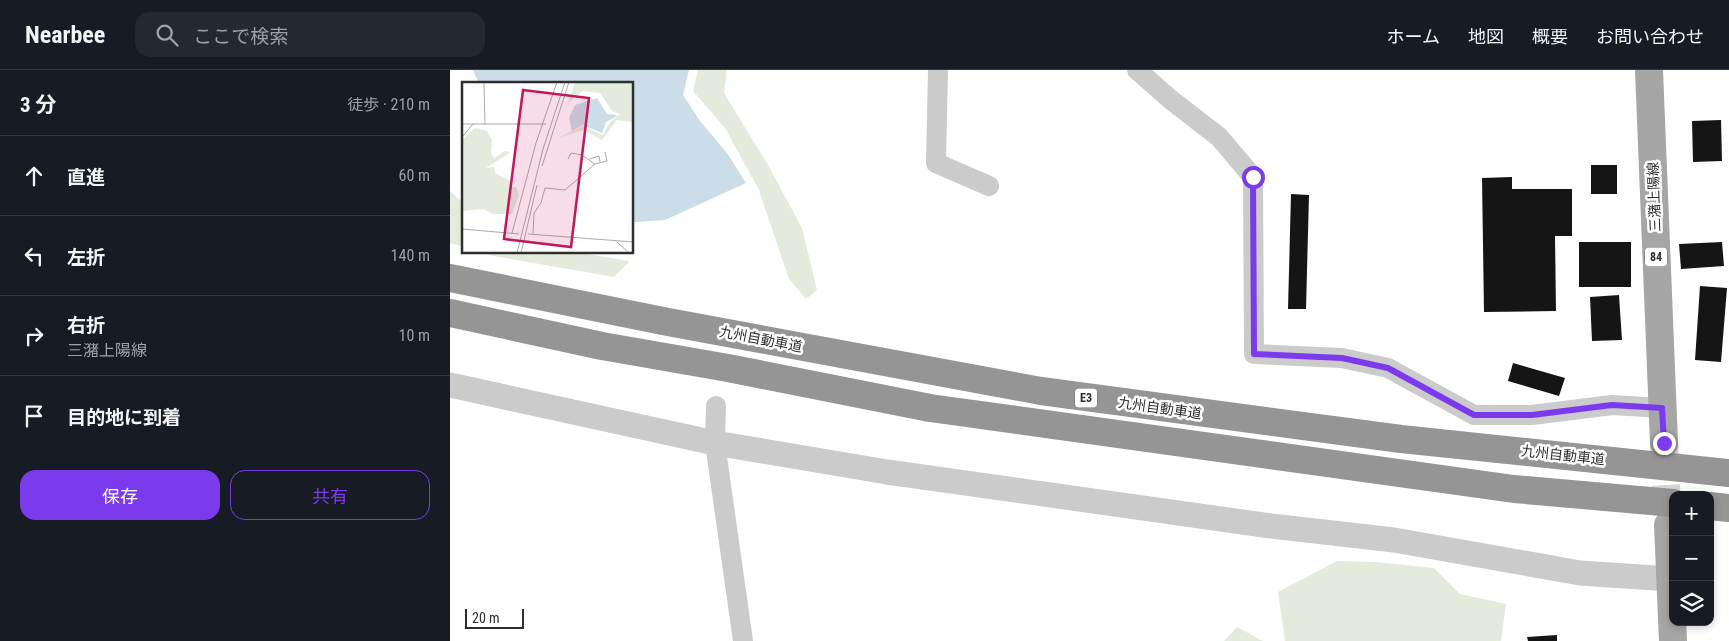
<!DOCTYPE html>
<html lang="ja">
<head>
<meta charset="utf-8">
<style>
	body { margin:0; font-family:"Roboto Condensed","Noto Sans JP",sans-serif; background:#242831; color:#f1f3f6 }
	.controls { position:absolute; right:15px; bottom:15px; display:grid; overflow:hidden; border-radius:10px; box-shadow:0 2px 8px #0003 }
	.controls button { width:45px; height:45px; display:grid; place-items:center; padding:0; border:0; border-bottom:1px solid #363941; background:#171b24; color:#f1f3f6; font:25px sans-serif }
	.scale { position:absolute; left:15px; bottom:12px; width:59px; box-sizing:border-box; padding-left:5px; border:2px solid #2e2e2e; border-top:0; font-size:14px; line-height:18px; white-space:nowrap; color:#2e2e2e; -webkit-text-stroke:4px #fff; paint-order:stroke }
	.stop { position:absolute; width:15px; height:15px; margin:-11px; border:4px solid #7c3aed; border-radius:50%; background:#fff }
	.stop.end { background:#7c3aed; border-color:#fff; box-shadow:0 1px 5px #0008 }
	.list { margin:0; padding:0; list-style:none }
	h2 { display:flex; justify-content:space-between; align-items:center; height:65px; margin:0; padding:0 20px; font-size:21px }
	h2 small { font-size:16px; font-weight:400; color:#9ea1a6 }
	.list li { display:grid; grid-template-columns:32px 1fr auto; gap:15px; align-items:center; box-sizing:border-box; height:80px; padding:0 20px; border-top:1px solid #363941 }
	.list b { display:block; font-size:19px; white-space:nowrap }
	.list p { margin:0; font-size:16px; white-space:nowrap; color:#9ea1a6 }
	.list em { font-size:16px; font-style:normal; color:#9ea1a6 }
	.actions { display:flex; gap:10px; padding:15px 20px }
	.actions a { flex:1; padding:11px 0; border:1px solid #7c3aed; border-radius:15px; text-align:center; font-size:18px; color:#7c3aed }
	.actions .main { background:#7c3aed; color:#fff }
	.icon { flex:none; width:28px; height:28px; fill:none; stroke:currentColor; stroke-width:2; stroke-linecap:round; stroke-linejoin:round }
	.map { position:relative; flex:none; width:1279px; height:571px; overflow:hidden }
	header { display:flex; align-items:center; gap:30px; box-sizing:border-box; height:70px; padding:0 25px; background:#171b24; border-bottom:1px solid #363941 }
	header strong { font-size:24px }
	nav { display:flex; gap:28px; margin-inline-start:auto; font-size:18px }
	.search { width:350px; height:45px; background:#242831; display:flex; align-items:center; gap:12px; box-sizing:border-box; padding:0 18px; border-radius:15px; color:#9ea1a6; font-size:19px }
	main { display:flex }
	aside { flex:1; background:#171b24 }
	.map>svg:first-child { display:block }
	.green { fill:#e4ebdd }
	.water { fill:#cadde9 }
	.building { fill:#151515 }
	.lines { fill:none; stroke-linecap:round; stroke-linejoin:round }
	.primary-tunnel { stroke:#d5d5d5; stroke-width:28; stroke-dasharray:28 14; stroke-linecap:butt }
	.minor { stroke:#cbcbcb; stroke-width:20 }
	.tertiary { stroke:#cbcbcb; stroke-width:25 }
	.primary { stroke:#a6a6a6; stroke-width:28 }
	.motorway { stroke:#959595; stroke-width:28 }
	.route { stroke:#7c3aed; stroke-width:6 }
	.labels { text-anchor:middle; stroke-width:5; stroke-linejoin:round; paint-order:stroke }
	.shield { fill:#fff; stroke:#6d6d6d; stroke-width:1 }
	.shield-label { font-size:12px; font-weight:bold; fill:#2e2e2e }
	.street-label { font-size:14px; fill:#2e2e2e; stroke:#fff }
	.inset-road { fill:none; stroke:#ababab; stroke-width:1 }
	.view { fill:#c2185b; fill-opacity:0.15; stroke:#c2185b; stroke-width:2.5 }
	.inset-edge { fill:none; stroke:#2e2e2e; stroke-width:2.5 }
</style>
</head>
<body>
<header>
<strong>Nearbee</strong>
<div class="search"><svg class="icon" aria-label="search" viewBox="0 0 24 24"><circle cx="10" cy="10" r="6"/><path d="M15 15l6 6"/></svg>ここで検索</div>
<nav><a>ホーム</a><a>地図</a><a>概要</a><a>お問い合わせ</a></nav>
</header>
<main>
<aside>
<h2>3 分<small>徒歩 · 210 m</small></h2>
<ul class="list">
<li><svg class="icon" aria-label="ahead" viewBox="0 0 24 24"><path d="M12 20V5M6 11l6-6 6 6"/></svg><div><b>直進</b></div><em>60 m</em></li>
<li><svg class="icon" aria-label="left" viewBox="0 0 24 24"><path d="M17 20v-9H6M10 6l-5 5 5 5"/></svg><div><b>左折</b></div><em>140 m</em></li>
<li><svg class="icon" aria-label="right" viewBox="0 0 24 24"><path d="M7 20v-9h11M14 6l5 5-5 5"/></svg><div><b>右折</b><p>三潴上陽線</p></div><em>10 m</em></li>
<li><svg class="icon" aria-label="arrive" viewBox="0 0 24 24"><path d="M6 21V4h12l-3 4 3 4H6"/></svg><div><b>目的地に到着</b></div></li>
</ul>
<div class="actions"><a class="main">保存</a><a>共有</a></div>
</aside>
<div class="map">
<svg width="1279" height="571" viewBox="0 0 1279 571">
	<rect width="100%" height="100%" fill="#fff"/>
	<path class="green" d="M 248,0 L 277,0 L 274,23 L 318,95 L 352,158 L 367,220 L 356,229 L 339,209 L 309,120 L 275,58 L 243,21 Z
		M 0,121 L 14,134 L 14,177 L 0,173 Z
		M 32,183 L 131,183 L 180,191 L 164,207 L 44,186 Z
		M 887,491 L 925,492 L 984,498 L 1010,524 L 1056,534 L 1051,571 L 835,571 L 828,522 Z
		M 787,557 L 813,571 L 774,571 Z"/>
	<path class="water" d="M 23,0 L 239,0 L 233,25 L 250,51 L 277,83 L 296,113 L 215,150 L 186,152 L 182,151 L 182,14 L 29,14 Z"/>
	<path class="building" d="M 1271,50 L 1272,91 L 1243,92 L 1242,51 Z
		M 1141,95 L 1167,95 L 1167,124 L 1141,124 Z
		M 1062,107 L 1062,119 L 1122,119 L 1122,166 L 1105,166 L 1106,241 L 1034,242 L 1032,108 Z
		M 841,124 L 859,125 L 856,239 L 838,239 Z
		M 1129,172 L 1181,172 L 1181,217 L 1129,217 Z
		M 1272,172 L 1274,196 L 1231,199 L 1229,174 Z
		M 1250,216 L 1277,218 L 1271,292 L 1245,290 Z
		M 1169,225 L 1172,270 L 1142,271 L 1140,227 Z
		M 1063,293 L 1115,308 L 1109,326 L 1058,311 Z
		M 1107,565 L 1107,571 L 1078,571 L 1077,567 Z"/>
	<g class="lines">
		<path class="primary-tunnel" d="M 1214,373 L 1218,455"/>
		<path class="minor" d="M 488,0 L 486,93 L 539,116
			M 687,0 L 720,29 L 769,67 L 803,107 L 804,284 L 892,288 L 938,298 L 1024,345 L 1082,345 L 1162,335 L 1212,338
			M 266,336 L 265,373 L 293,571"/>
		<path class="tertiary" d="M 0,315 L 265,373 L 437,402 L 821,456 L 944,470 L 1130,503 L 1220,509"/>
		<path class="primary" d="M 1199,0 L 1214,373
			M 1218,455 L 1223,571"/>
		<path class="motorway" d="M 0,208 L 218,252 L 591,321 L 951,369 L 1279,403
			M 0,243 L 152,276 L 278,298 L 480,338 L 1064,419 L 1223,433
			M 1260,436 L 1279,438"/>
	</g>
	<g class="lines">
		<path class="route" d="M 803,107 L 804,284 L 892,288 L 938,298 L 1024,345 L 1082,345 L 1162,335 L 1212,338 L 1214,373"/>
	</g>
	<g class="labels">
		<g class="shield">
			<rect x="1195" y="177.5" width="22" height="19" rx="4"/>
			<rect x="625" y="318.5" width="22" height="19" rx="4"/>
		</g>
		<g class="shield-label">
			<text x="1206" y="191">84</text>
			<text x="636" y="332">E3</text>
		</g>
		<g class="street-label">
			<text transform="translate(1204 127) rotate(-92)" y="5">三潴上陽線</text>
			<text transform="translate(311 269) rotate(11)" y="5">九州自動車道</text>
			<text transform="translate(710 338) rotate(8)" y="5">九州自動車道</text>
			<text transform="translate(1113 385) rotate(6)" y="5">九州自動車道</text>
		</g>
	</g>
	<g transform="translate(12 12)">
		<rect width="171" height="171" fill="#fff"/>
		<path d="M 113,0 L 171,0 L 171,40 L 155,38 L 140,58 L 121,48 L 96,56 L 121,44 L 141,53 L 148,40 L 158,32 L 150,29 L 138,11 L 121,9 L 107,20 L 102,34 ZM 13,46 L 25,49 L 30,58 L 29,72 L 33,76 L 42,69 L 49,70 L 24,86 L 32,85 L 33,91 L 51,100 L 47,105 L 54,105 L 57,113 L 50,132 L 31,132 L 21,127 L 0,129 L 0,58 Z" fill="#e4ebdd"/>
		<path d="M 135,16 L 145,32 L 155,33 L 152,36 L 144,40 L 140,51 L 121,43 L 110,49 L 107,36 L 113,23 Z" fill="#cadde9"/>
		<path class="inset-road" d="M 22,0 L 23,43M 0,42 L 84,42M 0,55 L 12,41M 106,77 L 109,71 L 120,73 L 133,82M 128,77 L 137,74 L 138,80M 80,84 L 107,0M 0,147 L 57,152M 50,151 L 74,61 L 95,0M 66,152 L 172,160M 71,152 L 72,131 L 79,121 L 83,106 L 103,108 L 133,82 L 145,79 L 143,70M 155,160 L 167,171M 55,171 L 81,67 L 103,0M 59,171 L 75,103"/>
		<path class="view" d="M 61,8 L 127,16 L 109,165 L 42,157 Z"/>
		<rect width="171" height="171" class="inset-edge"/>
	</g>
</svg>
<div class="controls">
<button>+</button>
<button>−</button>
<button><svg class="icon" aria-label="layers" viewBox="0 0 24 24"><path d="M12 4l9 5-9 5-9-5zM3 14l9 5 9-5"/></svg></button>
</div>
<div class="scale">20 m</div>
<div class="stop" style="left:803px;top:107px"></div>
<div class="stop end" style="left:1214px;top:373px"></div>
</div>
</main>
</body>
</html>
